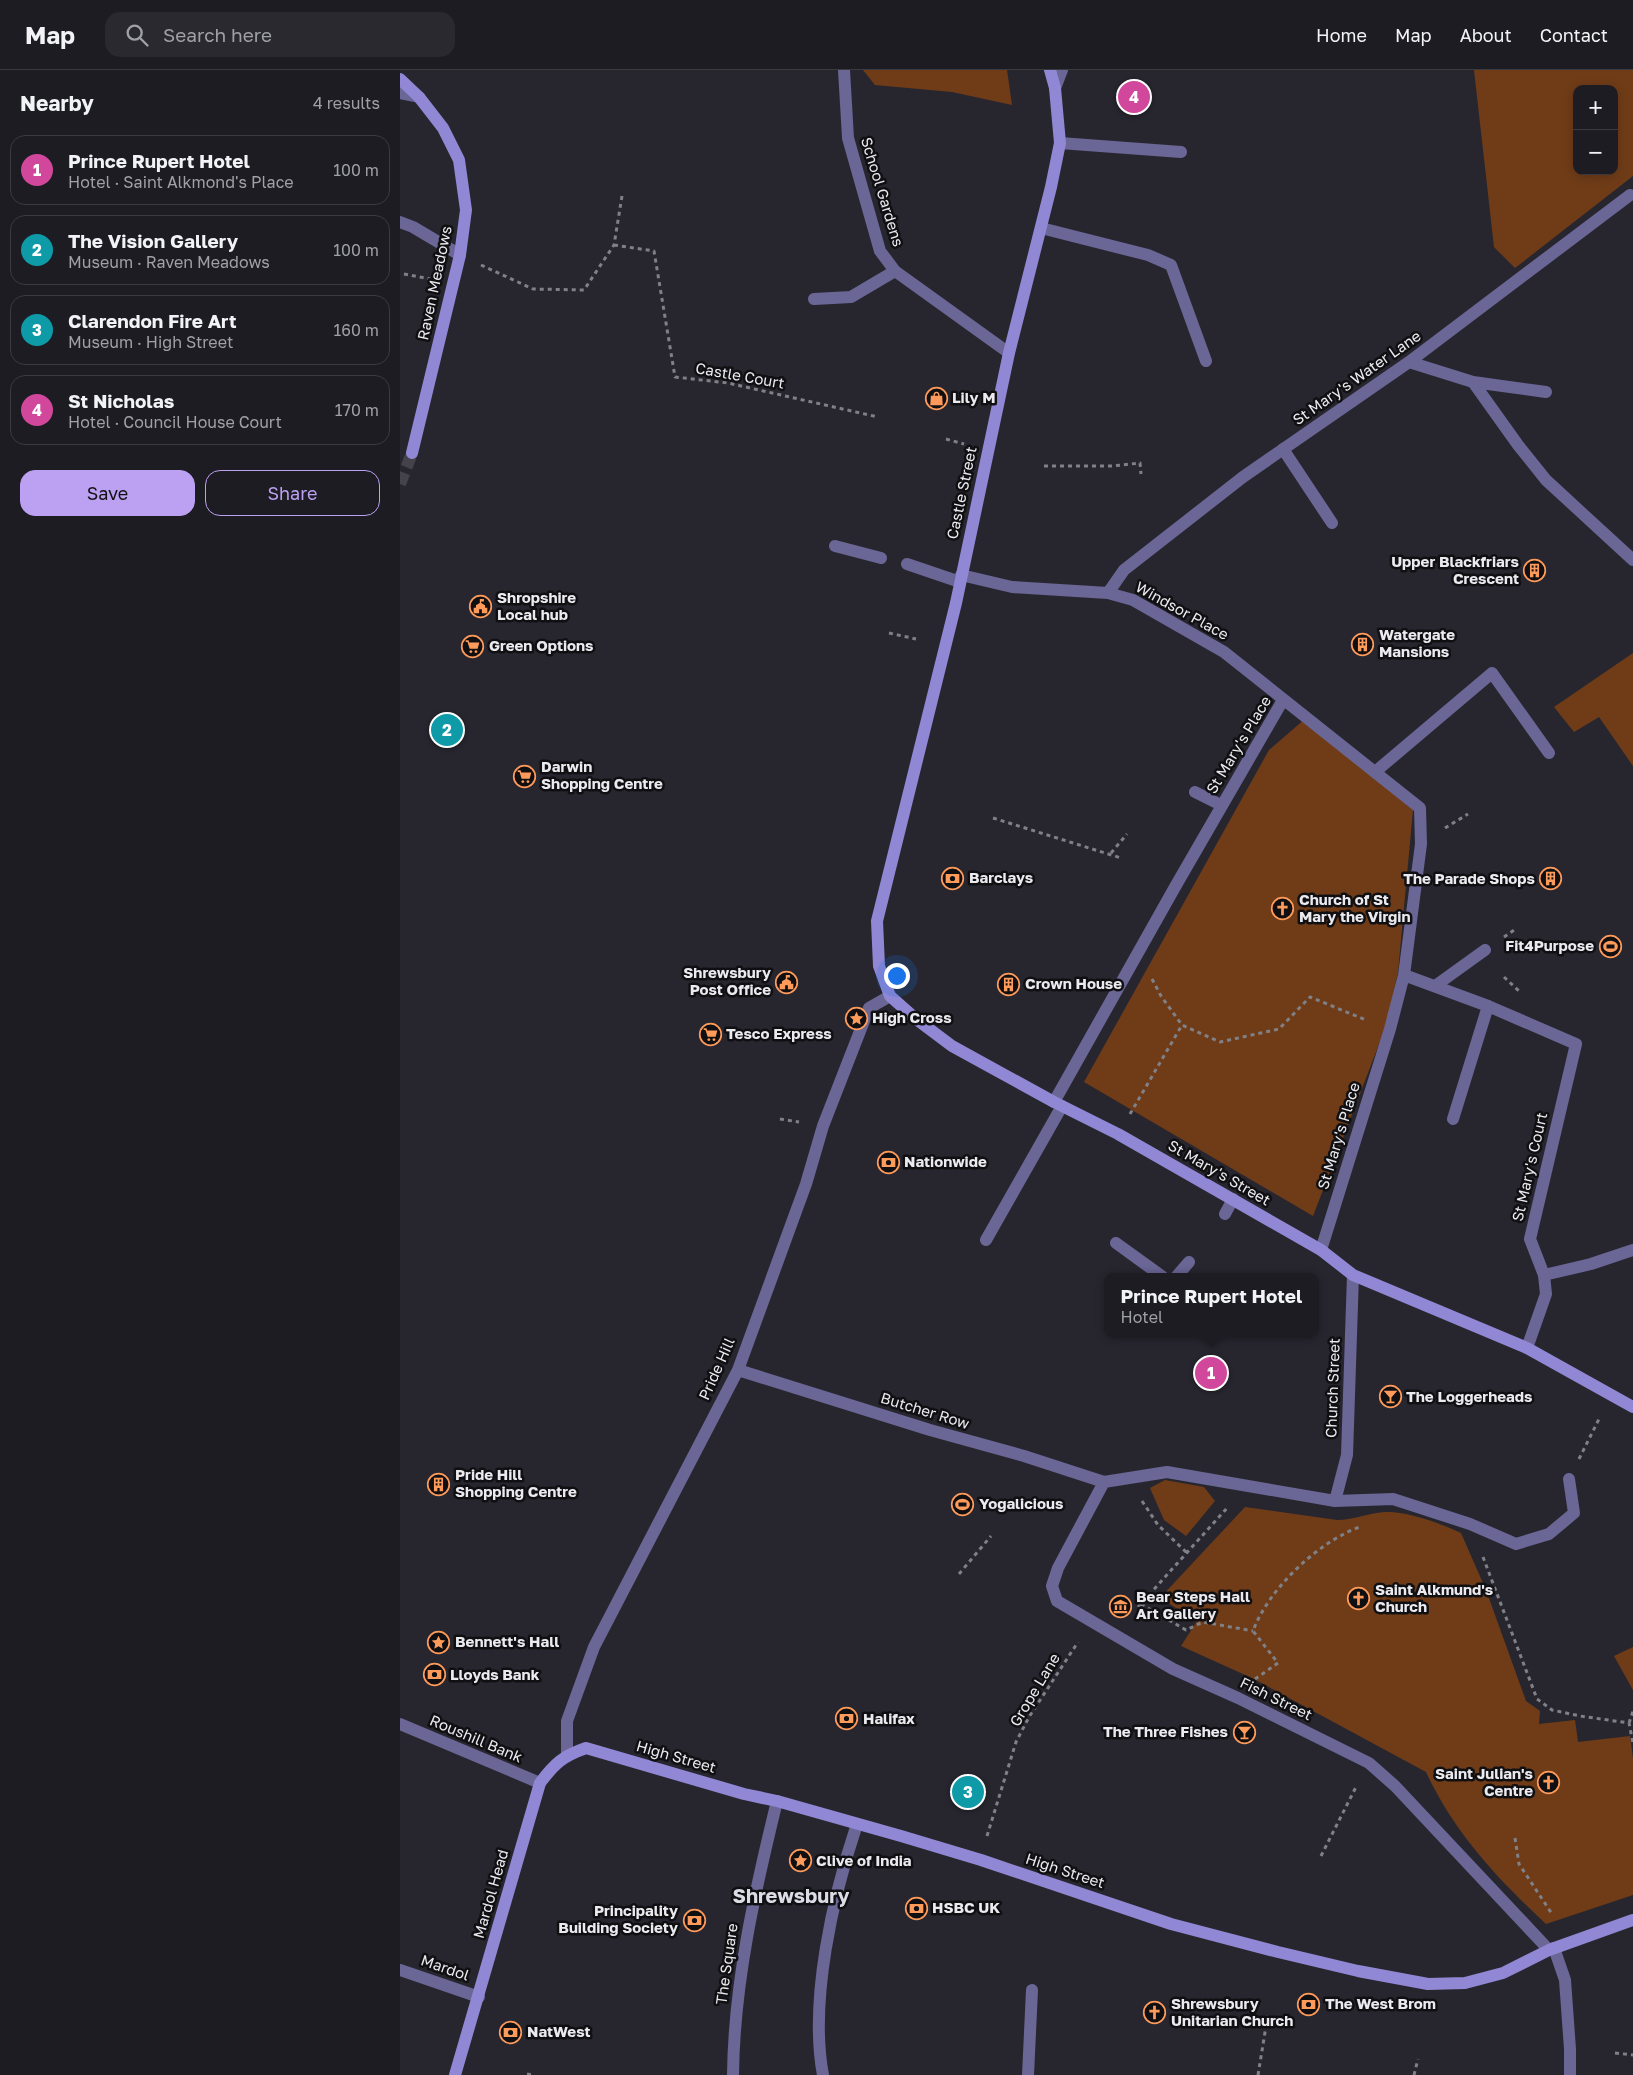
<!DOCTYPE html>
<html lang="en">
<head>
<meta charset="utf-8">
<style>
	body { margin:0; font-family:"Golos Text",sans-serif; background:#2a2930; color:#f1f3f6 }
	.controls { position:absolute; right:15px; top:15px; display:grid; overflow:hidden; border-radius:10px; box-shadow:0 2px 12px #0003 }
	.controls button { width:45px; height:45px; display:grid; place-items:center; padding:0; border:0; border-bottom:1px solid #3b3a41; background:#1d1c23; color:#f1f3f6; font:25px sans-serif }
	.you { position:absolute; left:496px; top:905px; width:18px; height:18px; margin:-12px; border:4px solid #fff; border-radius:50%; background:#1a73e8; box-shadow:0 0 0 8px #1a73e833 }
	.badge { display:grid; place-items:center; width:32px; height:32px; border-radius:50%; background:#bca0f2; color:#fff; font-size:16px; font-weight:700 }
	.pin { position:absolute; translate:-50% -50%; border:2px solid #fff; box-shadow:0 1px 5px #0006 }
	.popup { position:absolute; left:704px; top:1203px; width:215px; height:65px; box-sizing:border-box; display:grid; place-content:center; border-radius:10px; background:#1d1c23; filter:drop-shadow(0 1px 4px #0005); font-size:16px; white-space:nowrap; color:#a0a1a6 }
	.popup b { font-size:19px; color:#f1f3f6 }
	.popup::after { content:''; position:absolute; left:50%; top:100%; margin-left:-10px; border:10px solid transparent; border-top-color:#1d1c23 }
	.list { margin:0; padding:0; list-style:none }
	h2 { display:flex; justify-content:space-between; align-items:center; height:65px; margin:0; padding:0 20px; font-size:21px }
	h2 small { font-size:16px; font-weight:400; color:#a0a1a6 }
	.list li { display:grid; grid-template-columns:32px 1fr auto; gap:15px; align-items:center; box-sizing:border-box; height:70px; margin:0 10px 10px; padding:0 10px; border:1px solid #3b3a41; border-radius:15px }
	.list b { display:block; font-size:19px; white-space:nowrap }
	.list p { margin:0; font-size:16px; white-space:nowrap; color:#a0a1a6 }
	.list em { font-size:16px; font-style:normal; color:#a0a1a6 }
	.actions { display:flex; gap:10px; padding:15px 20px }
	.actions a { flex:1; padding:11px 0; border:1px solid #bca0f2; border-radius:15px; text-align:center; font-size:18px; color:#bca0f2 }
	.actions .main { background:#bca0f2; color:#111 }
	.icon { flex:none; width:28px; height:28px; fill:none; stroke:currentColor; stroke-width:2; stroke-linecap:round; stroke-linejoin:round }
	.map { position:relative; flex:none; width:1233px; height:2005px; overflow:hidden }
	header { display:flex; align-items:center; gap:30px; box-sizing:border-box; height:70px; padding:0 25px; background:#1d1c23; border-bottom:1px solid #3b3a41 }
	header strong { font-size:24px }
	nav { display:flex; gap:28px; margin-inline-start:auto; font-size:18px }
	.search { width:350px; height:45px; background:#2a2930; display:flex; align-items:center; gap:12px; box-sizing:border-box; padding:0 18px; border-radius:15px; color:#a0a1a6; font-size:19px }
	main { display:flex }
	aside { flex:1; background:#1d1c23 }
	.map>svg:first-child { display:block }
	.green { fill:#703c18; fill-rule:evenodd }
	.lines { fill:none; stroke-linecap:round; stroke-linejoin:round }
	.secondary-tunnel { stroke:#44434c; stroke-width:12; stroke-dasharray:12 6; stroke-linecap:butt }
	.path { stroke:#808087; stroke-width:3; stroke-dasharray:4 4; stroke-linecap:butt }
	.lane { stroke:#6a6696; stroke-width:12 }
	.street { stroke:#6a6696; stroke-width:12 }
	.secondary { stroke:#9088d5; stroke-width:12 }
	.labels { text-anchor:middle; stroke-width:5; stroke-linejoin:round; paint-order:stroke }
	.street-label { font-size:15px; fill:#eaeaef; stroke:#101013 }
	.poi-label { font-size:15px; font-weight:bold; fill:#eaeaef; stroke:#101013; text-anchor:start }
	.district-label { font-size:20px; font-weight:bold; fill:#dcdce7; stroke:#101013 }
</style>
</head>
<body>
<header>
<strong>Map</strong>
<div class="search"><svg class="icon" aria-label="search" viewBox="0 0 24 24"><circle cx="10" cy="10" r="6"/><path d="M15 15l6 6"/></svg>Search here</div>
<nav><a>Home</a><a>Map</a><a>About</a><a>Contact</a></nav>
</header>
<main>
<aside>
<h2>Nearby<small>4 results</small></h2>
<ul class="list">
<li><span class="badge" style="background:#d1479c">1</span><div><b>Prince Rupert Hotel</b><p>Hotel · Saint Alkmond's Place</p></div><em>100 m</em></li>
<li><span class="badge" style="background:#0f9aa8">2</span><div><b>The Vision Gallery</b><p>Museum · Raven Meadows</p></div><em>100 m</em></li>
<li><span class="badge" style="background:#0f9aa8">3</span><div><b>Clarendon Fire Art</b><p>Museum · High Street</p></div><em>160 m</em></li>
<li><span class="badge" style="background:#d1479c">4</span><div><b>St Nicholas</b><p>Hotel · Council House Court</p></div><em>170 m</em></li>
</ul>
<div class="actions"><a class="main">Save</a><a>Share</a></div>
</aside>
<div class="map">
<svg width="1233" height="2005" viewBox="0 0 1233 2005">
	<rect width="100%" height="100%" fill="#27262f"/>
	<path class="green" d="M 463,0 L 607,0 L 612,35 L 552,22 L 475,15 Z
		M 1074,0 L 1233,0 L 1233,106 L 1115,198 L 1094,177 ZM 1177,19 L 1214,19 L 1214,101 L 1177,101 Z
		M 1233,583 L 1233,696 L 1199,647 L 1174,662 L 1154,637 Z
		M 906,648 L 1013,740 L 998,902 L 986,956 L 913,1146 L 684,1012 L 869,680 Z
		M 765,1410 L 804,1417 L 815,1431 L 786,1466 L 764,1450 L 750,1418 Z
		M 845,1437 L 937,1450 C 955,1450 973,1441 991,1442 C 1015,1444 1039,1453 1061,1463 L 1086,1520 L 1126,1631 L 1140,1641 L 1139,1654 L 1175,1650 L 1178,1672 L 1230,1666 L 1233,1689 L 1233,1825 L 1146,1854 C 1097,1808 1055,1764 1026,1702 L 854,1609 L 781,1576 L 797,1551 L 760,1528 Z
		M 1233,1577 L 1233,1620 L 1214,1586 Z"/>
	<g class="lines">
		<path class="secondary-tunnel" d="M 0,414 L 12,383"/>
		<path class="path" d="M 214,175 L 254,181 L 275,307 L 328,313 L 478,347
			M 81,195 L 133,219 L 184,220 L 214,175 L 222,126
			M 4,204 L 30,209
			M 546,369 L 564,374
			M 644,396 L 712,396 L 740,393 L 741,404
			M 489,563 L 516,569
			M 593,748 L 721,788
			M 1045,758 L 1068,744
			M 711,783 L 727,764
			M 1104,867 L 1117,858
			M 1104,907 L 1120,922
			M 752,909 L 761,926 L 782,955
			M 730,1044 L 782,955 L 820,972 L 879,959 L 910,927 L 966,950
			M 380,1049 L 399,1052
			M 1179,1389 L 1200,1347
			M 742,1431 L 758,1455 L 787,1483
			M 1083,1487 L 1137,1629 L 1152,1640 L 1180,1646 L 1229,1653 L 1233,1673
			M 559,1504 L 591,1466
			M 741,1534 L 786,1560 L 803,1552 L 853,1561
			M 738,1537 L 828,1437
			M 855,1609 L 878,1593 L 853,1561 C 869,1518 919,1471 962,1456
			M 1229,1653 L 1233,1641
			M 587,1766 L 616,1672 L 629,1647 L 678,1572
			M 1115,1768 L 1119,1794 L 1152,1844
			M 921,1786 L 957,1715
			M 1215,1983 L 1233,1985
			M 127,2004 L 133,2005
			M 858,2005 L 868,1944
			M 1014,2005 L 1018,1989"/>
		<path class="lane" d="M 655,18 L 662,0
			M 0,23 L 19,27
			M 0,152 L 13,157 L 60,185
			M 641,158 L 748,185 L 771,195 L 806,291
			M 414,229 L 451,227 L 495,201
			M 883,379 L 932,453
			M 435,476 L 481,488
			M 507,494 L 560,512
			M 975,702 L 1092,603 L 1149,683
			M 795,722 L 821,735
			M 1035,916 L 1085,880
			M 1053,1049 L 1088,936
			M 825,1144 L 833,1129
			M 586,1170 L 662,1036
			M 716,1173 L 763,1207
			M 1144,1205 L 1191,1194 L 1233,1180
			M 776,1207 L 789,1192
			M 628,2005 L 632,1920"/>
		<path class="street" d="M 444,0 L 448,68 L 480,181 L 495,201 L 609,283
			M 660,73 L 781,82
			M 1009,292 L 1073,312 L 1146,322
			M 1073,312 L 1118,375 L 1146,410 L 1233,490
			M 561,505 L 612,517 L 708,523 L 733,530 L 824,582 L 1020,738 L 1021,774 L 1004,905 L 990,959 L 921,1180
			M 708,523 L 724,500 L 843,407 L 1009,292 L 1230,125
			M 1004,905 L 1088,936 L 1176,974 L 1130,1169 L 1144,1205 L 1146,1224 L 1127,1278
			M 654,1032 L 775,817 L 883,630
			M 338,1300 L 530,1360 L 624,1386 L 704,1412 L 767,1402 L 935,1431 L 993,1429 L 1070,1454 L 1116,1474 L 1149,1464 L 1174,1443 L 1169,1409
			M 704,1412 L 658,1498 L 652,1516 L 657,1531 L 773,1599 L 838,1628 L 969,1693 L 995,1716 L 1149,1880
			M 935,1431 L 947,1385 L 953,1205
			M 0,1654 L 140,1713
			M 167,1684 L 167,1651 L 194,1577 L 338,1300 L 406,1114 L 423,1056 L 469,938 L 490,926
			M 1154,1878 L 1165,1910 L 1170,1979 L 1170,2005
			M 0,1900 L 79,1927
			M 333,2005 C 334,1912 355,1821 377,1731
			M 423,2005 C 409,1931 433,1826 457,1754"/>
		<path class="secondary" d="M 650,0 L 655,18 L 660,73 L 651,117 L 609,283 L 556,533 L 477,851 L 479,896 L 490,926 L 516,949 L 552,976 L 654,1032 L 718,1064 L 921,1180 L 953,1205 L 1127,1278 L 1233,1337
			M 0,9 L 19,27 L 43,58 L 59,90 L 66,140 L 60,185 L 12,383
			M 55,2005 L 140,1713 C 155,1693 163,1686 186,1678 L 344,1724 L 377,1731 L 501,1766 L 581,1790 L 771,1854 L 878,1882 L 958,1901 L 1028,1914 L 1065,1913 L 1103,1903 L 1149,1880 L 1233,1850"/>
	</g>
	<defs>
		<symbol id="shop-ring" viewBox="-11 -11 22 22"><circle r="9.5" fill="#101013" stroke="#ff9b5a" stroke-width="1.5"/><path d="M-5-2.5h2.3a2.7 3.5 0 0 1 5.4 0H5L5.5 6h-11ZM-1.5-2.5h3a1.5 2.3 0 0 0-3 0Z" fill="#ff9b5a"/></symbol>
		<symbol id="building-ring" viewBox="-11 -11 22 22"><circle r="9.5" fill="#101013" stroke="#ff9b5a" stroke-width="1.5"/><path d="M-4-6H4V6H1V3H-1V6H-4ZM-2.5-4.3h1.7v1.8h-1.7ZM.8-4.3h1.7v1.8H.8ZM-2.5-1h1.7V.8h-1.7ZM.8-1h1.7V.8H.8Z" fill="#ff9b5a"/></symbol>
		<symbol id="civic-ring" viewBox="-11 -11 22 22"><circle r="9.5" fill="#101013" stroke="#ff9b5a" stroke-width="1.5"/><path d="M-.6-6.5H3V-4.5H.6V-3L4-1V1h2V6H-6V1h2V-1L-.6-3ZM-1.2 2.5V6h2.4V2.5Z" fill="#ff9b5a"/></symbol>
		<symbol id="supermarket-ring" viewBox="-11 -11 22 22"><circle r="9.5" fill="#101013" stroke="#ff9b5a" stroke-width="1.5"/><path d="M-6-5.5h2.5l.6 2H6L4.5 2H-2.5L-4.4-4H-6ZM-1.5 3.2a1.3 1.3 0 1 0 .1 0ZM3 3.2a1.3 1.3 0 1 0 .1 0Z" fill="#ff9b5a"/></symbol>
		<symbol id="bank-ring" viewBox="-11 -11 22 22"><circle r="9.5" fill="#101013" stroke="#ff9b5a" stroke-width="1.5"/><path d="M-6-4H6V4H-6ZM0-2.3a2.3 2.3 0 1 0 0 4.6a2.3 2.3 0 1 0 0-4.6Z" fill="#ff9b5a"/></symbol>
		<symbol id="church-ring" viewBox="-11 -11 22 22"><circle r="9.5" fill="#101013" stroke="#ff9b5a" stroke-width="1.5"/><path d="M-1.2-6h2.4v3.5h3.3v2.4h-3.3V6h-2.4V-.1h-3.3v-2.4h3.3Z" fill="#ff9b5a"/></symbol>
		<symbol id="stadium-ring" viewBox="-11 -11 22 22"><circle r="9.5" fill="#101013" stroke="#ff9b5a" stroke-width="1.5"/><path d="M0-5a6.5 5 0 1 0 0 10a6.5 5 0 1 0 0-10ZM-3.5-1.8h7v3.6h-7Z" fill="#ff9b5a"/></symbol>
		<symbol id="sight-ring" viewBox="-11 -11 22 22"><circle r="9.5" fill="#101013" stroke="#ff9b5a" stroke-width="1.5"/><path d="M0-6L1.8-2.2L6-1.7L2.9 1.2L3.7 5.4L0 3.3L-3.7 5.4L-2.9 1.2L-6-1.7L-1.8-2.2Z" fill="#ff9b5a"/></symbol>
		<symbol id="bar-ring" viewBox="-11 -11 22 22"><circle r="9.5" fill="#101013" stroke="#ff9b5a" stroke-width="1.5"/><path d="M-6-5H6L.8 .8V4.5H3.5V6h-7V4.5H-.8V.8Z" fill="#ff9b5a"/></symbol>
		<symbol id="museum-ring" viewBox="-11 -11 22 22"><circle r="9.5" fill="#101013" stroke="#ff9b5a" stroke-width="1.5"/><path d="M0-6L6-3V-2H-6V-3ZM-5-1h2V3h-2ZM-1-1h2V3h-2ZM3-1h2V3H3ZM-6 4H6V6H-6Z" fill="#ff9b5a"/></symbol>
	</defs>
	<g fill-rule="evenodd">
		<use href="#shop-ring" x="524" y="316" width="25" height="25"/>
		<use href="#building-ring" x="1122" y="488" width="25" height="25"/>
		<use href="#civic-ring" x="68" y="524" width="25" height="25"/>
		<use href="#building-ring" x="950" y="562" width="25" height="25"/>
		<use href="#supermarket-ring" x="60" y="564" width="25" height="25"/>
		<use href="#supermarket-ring" x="112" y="694" width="25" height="25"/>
		<use href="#bank-ring" x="540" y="796" width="25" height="25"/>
		<use href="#building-ring" x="1138" y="796" width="25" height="25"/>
		<use href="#church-ring" x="870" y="826" width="25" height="25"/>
		<use href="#stadium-ring" x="1198" y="864" width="25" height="25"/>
		<use href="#civic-ring" x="374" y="900" width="25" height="25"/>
		<use href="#building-ring" x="596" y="902" width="25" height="25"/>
		<use href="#sight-ring" x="444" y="936" width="25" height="25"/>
		<use href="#supermarket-ring" x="298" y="952" width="25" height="25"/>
		<use href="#bank-ring" x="476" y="1080" width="25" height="25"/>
		<use href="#bar-ring" x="978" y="1314" width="25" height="25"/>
		<use href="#building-ring" x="26" y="1402" width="25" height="25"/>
		<use href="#stadium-ring" x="550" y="1422" width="25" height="25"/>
		<use href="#church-ring" x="946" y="1516" width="25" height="25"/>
		<use href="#museum-ring" x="708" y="1524" width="25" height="25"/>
		<use href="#sight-ring" x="26" y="1560" width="25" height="25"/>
		<use href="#bank-ring" x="22" y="1592" width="25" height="25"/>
		<use href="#bank-ring" x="434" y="1636" width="25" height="25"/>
		<use href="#bar-ring" x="832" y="1650" width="25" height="25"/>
		<use href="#church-ring" x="1136" y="1700" width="25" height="25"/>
		<use href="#sight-ring" x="388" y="1778" width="25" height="25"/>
		<use href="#bank-ring" x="504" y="1826" width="25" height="25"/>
		<use href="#bank-ring" x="282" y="1838" width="25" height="25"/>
		<use href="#bank-ring" x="896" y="1922" width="25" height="25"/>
		<use href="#church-ring" x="742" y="1930" width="25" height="25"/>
		<use href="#bank-ring" x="98" y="1950" width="25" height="25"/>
	</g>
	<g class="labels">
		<g class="street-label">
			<text transform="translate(482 122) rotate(73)" y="5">School Gardens</text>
			<text transform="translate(35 213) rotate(-78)" y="5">Raven Meadows</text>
			<text transform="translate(340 306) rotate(10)" y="5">Castle Court</text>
			<text transform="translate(957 308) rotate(-35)" y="5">St Mary's Water Lane</text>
			<text transform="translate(562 423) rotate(-78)" y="5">Castle Street</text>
			<text transform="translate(782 541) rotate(29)" y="5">Windsor Place</text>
			<text transform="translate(839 675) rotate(-59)" y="5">St Mary's Place</text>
			<text transform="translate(939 1066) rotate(-73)" y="5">St Mary's Place</text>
			<text transform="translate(1130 1097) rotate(-77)" y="5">St Mary's Court</text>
			<text transform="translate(819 1103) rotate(30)" y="5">St Mary's Street</text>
			<text transform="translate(317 1299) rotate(-66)" y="5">Pride Hill</text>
			<text transform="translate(933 1318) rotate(-88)" y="5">Church Street</text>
			<text transform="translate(525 1341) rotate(17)" y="5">Butcher Row</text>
			<text transform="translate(635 1620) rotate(-59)" y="5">Grope Lane</text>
			<text transform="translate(876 1629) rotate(26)" y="5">Fish Street</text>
			<text transform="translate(76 1669) rotate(23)" y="5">Roushill Bank</text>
			<text transform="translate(276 1687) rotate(16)" y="5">High Street</text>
			<text transform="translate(665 1801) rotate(18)" y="5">High Street</text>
			<text transform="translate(91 1824) rotate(-74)" y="5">Mardol Head</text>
			<text transform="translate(327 1894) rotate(-82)" y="5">The Square</text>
			<text transform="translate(45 1898) rotate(19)" y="5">Mardol</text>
		</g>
		<g class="poi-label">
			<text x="552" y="333">Lily M</text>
			<text x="1119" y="497" text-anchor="end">Upper Blackfriars<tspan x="1119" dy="17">Crescent</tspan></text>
			<text x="97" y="533">Shropshire<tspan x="97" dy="17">Local hub</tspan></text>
			<text x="979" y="570">Watergate<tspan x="979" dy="17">Mansions</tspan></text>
			<text x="89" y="581">Green Options</text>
			<text x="141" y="702">Darwin<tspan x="141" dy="17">Shopping Centre</tspan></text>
			<text x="569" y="813">Barclays</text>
			<text x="1135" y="814" text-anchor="end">The Parade Shops</text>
			<text x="899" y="835">Church of St<tspan x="899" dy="17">Mary the Virgin</tspan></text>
			<text x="1194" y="881" text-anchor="end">Fit4Purpose</text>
			<text x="371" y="908" text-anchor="end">Shrewsbury<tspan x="371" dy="17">Post Office</tspan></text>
			<text x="625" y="919">Crown House</text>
			<text x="472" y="953">High Cross</text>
			<text x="326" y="969">Tesco Express</text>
			<text x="504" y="1097">Nationwide</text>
			<text x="1006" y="1332">The Loggerheads</text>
			<text x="55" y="1410">Pride Hill<tspan x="55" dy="17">Shopping Centre</tspan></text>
			<text x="579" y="1439">Yogalicious</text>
			<text x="975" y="1525">Saint Alkmund's<tspan x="975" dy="17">Church</tspan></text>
			<text x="736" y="1532">Bear Steps Hall<tspan x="736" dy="17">Art Gallery</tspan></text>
			<text x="55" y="1577">Bennett's Hall</text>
			<text x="50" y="1610">Lloyds Bank</text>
			<text x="463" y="1654">Halifax</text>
			<text x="828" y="1667" text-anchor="end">The Three Fishes</text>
			<text x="1133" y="1709" text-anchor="end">Saint Julian's<tspan x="1133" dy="17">Centre</tspan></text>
			<text x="416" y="1796">Clive of India</text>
			<text x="532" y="1843">HSBC UK</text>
			<text x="278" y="1846" text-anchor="end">Principality<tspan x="278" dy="17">Building Society</tspan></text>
			<text x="771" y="1939">Shrewsbury<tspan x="771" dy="17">Unitarian Church</tspan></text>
			<text x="925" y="1939">The West Brom</text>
			<text x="127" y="1967">NatWest</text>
		</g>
		<g class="district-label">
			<text x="391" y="1833">Shrewsbury</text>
		</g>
	</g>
</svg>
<div class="controls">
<button>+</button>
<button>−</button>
</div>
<div class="you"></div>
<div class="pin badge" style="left:811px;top:1303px;background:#d1479c">1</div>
<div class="popup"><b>Prince Rupert Hotel</b>Hotel</div>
<div class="pin badge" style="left:47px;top:660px;background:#0f9aa8">2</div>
<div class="pin badge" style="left:568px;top:1722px;background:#0f9aa8">3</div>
<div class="pin badge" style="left:734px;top:27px;background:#d1479c">4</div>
</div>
</main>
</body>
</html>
